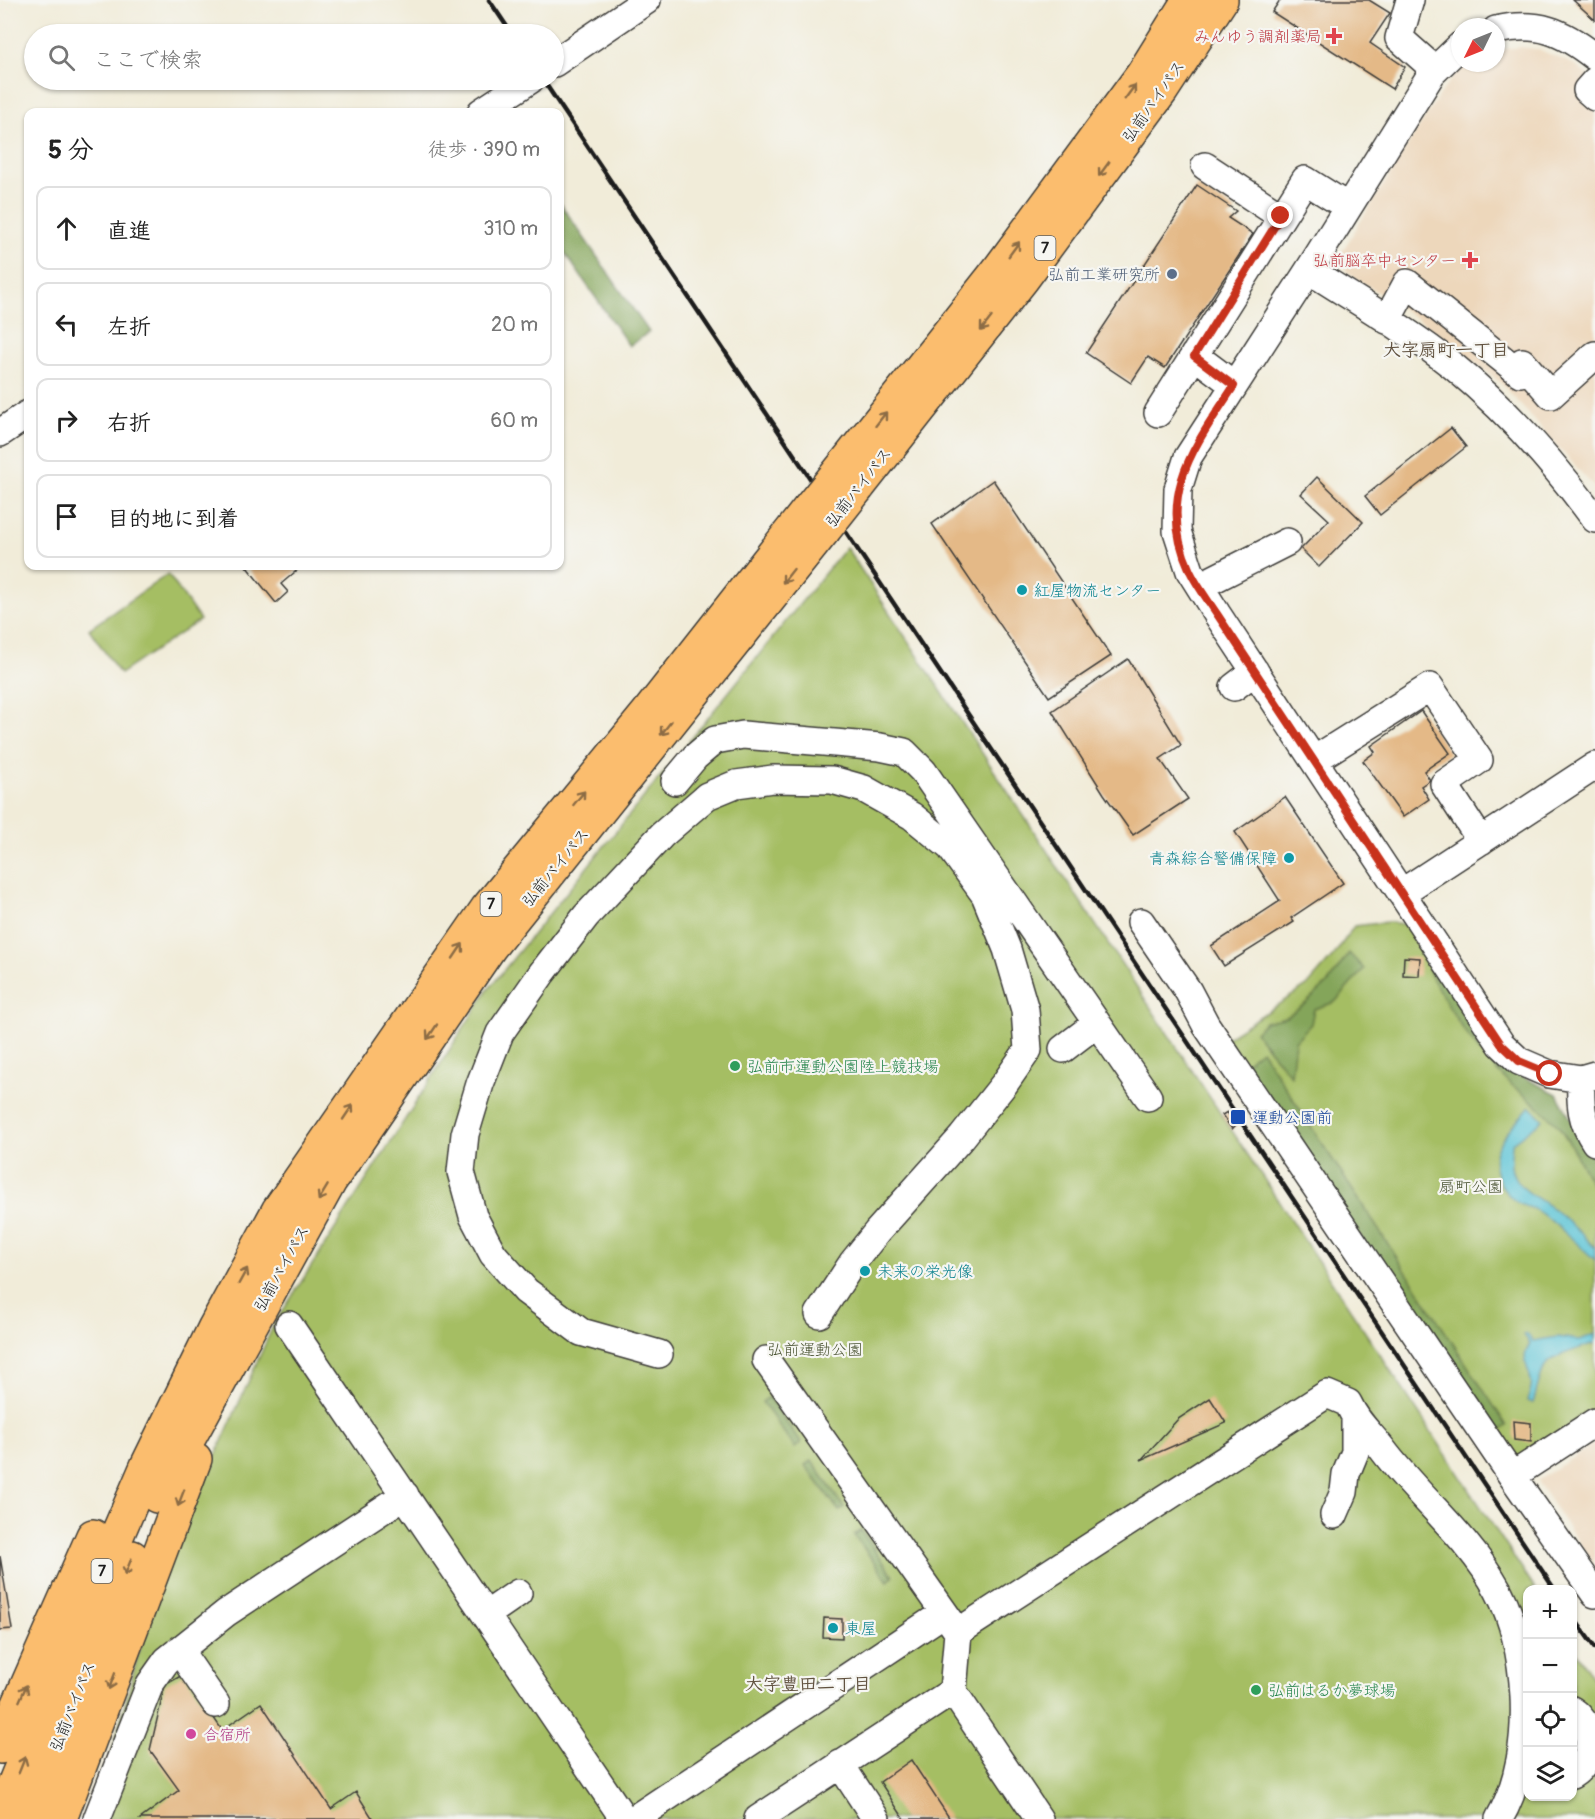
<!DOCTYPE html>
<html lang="ja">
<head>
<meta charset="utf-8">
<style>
	body { margin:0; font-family:Pangolin,"Klee One",sans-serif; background:#f6f6f6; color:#222 }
	.controls { position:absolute; right:18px; bottom:18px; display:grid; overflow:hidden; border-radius:12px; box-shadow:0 2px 4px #0004 }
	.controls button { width:54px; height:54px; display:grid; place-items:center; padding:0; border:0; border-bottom:2px solid #e0e0e0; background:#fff; color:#222; font:30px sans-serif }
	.compass { position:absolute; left:1451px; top:18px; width:54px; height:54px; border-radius:50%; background:#fff; box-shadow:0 2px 4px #0004; rotate:227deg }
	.stop { position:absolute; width:18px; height:18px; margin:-14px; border:4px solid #c8321e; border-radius:50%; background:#fff }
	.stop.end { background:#c8321e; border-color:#fff; box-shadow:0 2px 6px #0008 }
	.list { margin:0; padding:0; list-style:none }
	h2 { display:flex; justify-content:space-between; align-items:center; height:78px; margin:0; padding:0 24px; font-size:26px }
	h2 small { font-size:20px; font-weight:400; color:#767676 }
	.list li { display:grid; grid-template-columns:39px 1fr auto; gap:18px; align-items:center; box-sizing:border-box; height:84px; margin:0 12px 12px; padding:0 12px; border:2px solid #e0e0e0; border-radius:12px }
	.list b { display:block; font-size:22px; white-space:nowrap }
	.list em { font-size:20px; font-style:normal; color:#767676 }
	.icon { flex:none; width:33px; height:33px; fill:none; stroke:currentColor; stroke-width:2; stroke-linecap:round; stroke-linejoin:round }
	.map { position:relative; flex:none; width:1595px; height:1819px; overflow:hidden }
	.search { position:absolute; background:#fff; box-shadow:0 2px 4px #0004; left:24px; top:24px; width:540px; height:66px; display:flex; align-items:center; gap:15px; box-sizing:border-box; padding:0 21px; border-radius:33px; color:#767676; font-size:22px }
	.panel { position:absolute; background:#fff; box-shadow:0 2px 4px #0004; left:24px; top:108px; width:540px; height:462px; border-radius:12px }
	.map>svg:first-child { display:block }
	.built { fill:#edd7bb }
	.green { fill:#a5be64; stroke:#606d40; stroke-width:1.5 }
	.forest { fill:#84a55a; stroke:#50603b; stroke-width:1.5 }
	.water { fill:#59c3d5; stroke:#3a7078; stroke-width:1.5 }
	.building { fill:#e4b987 }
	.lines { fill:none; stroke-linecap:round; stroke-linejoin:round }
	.minor-casing { stroke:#3c3b38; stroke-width:30 }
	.highway-casing { stroke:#3c3b38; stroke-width:36 }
	.minor { stroke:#fff; stroke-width:27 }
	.highway { stroke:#fbbd6e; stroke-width:33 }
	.rail { stroke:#1c1c1c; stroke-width:4.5 }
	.highway-bridge-casing { stroke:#3c3b38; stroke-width:36; stroke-linecap:butt }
	.highway-bridge { stroke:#fbbd6e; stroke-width:33 }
	.oneway { stroke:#8c6c45 }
	.route { stroke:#c8321e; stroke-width:8 }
	.health-dot { fill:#e0444e; stroke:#f6f6f2; stroke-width:2 }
	.service-dot { fill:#5c6f8a; stroke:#f6f6f2; stroke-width:2 }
	.culture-dot { fill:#0f9aa8; stroke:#f6f6f2; stroke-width:2 }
	.leisure-dot { fill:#2e9e5b; stroke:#f6f6f2; stroke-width:2 }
	.transit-dot { fill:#1a4fb4; stroke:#f6f6f2; stroke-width:2 }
	.hotel-dot { fill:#d1479c; stroke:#f6f6f2; stroke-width:2 }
	.labels { text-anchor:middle; stroke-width:4.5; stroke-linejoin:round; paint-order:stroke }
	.shield { fill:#f6f6f2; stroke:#5d5d5c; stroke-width:1.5 }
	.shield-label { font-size:15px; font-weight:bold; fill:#1c1c1c }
	.health-label { font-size:16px; fill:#be3a42; stroke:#f6f6f2; text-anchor:end }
	.street-label { font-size:16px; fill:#1c1c1c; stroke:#f6f6f2 }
	.service-label { font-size:16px; fill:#4e5e75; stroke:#f6f6f2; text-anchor:end }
	.culture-label { font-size:16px; fill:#0d838f; stroke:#f6f6f2; text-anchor:start }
	.leisure-label { font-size:16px; fill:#27864d; stroke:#f6f6f2; text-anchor:start }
	.transit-label { font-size:16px; fill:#164399; stroke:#f6f6f2; text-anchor:start }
	.park-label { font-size:16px; fill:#4c5535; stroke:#f6f6f2 }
	.hotel-label { font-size:16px; fill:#b23c85; stroke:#f6f6f2; text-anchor:start }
	.neighbourhood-label { font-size:18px; font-weight:bold; fill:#625341; stroke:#f6f6f2 }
</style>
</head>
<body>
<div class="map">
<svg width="1595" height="1819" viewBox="0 0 1595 1819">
	<rect width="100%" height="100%" fill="#f6f6f2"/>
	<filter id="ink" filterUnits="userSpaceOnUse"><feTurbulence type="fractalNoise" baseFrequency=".0167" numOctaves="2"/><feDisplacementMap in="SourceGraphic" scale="12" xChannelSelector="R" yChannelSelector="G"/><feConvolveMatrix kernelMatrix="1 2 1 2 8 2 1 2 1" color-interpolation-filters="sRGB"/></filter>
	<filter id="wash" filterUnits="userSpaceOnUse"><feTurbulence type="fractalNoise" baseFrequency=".008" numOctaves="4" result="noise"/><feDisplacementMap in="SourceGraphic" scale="24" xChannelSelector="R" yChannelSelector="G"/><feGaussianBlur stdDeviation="1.35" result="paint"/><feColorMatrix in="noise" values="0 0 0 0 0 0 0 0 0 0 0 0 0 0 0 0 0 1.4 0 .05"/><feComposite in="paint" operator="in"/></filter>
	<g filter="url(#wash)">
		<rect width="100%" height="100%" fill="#f1ecd9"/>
		<path class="built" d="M 1521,47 L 1540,50 L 1575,65 L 1595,82 L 1595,488 L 1500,382 L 1437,332 L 1346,271 L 1343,250 L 1439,95 L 1456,74 L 1471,63 L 1496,63 L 1496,50 Z
			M 1595,1443 L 1595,1567 L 1537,1481 Z"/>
		<path class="green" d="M 846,547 L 1535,1589 L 1528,1590 L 1528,1796 L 1572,1796 L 1573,1647 L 1595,1681 L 1595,1819 L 94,1819 L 155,1592 L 273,1326 L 487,991 Z
			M 168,574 L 200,620 L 120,674 L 89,629 Z
			M 1388,922 L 1403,924 L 1437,963 L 1509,1070 L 1557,1094 L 1595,1163 L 1595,1417 L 1514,1464 L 1226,1038 L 1307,986 L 1335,954 L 1354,926 Z"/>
		<path class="forest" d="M 560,203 L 649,332 L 629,346 L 560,246 Z
			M 1349,953 L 1364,969 L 1335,1002 L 1314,1009 L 1311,1024 L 1295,1041 L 1291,1076 L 1255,1032 L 1265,1022 L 1286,1017 L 1306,1003 L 1329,982 Z
			M 1437,963 L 1509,1070 L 1557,1094 L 1595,1164 L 1595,1190 C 1583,1170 1573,1146 1559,1127 C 1543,1107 1522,1095 1504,1078 C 1473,1047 1448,1009 1428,970 Z
			M 1261,1050 L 1507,1426 L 1494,1435 L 1244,1064 Z
			M 769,1397 L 801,1443 L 795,1448 L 762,1402 Z
			M 812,1461 L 844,1507 L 839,1511 L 805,1465 Z
			M 861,1530 L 893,1576 L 888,1581 L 854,1535 Z"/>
		<path class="water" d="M 1530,1106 L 1543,1120 L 1512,1143 C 1512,1151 1509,1163 1512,1171 C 1518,1191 1542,1199 1557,1212 C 1571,1223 1583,1235 1595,1248 L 1595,1260 C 1577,1243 1559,1226 1539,1212 C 1532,1207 1524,1207 1518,1203 C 1503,1193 1492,1172 1495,1155 C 1498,1139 1520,1118 1530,1106 Z
			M 1526,1333 L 1533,1341 L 1557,1337 L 1580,1340 L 1595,1334 L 1595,1343 C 1582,1348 1554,1355 1546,1365 C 1539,1375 1537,1392 1533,1403 L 1527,1401 C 1529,1395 1533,1387 1531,1381 C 1528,1365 1520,1360 1530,1343 L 1524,1335 Z"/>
		<g id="blocks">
			<path class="building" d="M 1280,0 L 1369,0 L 1390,13 L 1370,43 L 1405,67 L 1392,89 L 1272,12 Z
				M 1573,0 L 1595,0 L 1595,20 Z
				M 1197,185 L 1236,211 L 1228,218 L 1253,234 L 1165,368 L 1148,357 L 1131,383 L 1086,353 Z
				M 1451,428 L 1466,447 L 1380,515 L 1365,496 Z
				M 1317,477 L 1363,522 L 1319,567 L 1301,549 L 1329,520 L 1301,494 Z
				M 993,480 L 1111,656 L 1049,697 L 932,524 Z
				M 246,566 L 302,566 L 281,584 L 288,592 L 276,603 Z
				M 1128,659 L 1181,745 L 1160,759 L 1188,799 L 1133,835 L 1104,794 L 1052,711 Z
				M 1421,711 L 1450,753 L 1424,771 L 1430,780 L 1421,786 L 1429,799 L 1403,817 L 1363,761 L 1375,752 L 1371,746 Z
				M 1285,797 L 1343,883 L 1291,918 L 1294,922 L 1224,966 L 1211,946 L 1280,901 L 1235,832 Z
				M 1404,957 L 1420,958 L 1419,976 L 1403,975 Z
				M 1227,1112 L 1236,1125 L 1232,1129 L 1222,1115 Z
				M 1210,1398 L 1226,1423 L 1141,1460 L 1178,1419 Z
				M 1513,1421 L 1531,1423 L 1531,1442 L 1514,1440 Z
				M 0,1556 L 12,1629 L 0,1630 Z
				M 824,1618 L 842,1619 L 842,1638 L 823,1637 Z
				M 184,1674 L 222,1730 L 261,1703 L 331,1809 L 356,1792 L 373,1819 L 140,1819 L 179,1790 L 150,1750 L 165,1685 Z
				M 911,1760 L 950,1819 L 904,1819 L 880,1782 Z"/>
		</g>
	</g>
	<g filter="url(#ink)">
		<use href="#blocks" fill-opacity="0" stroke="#3c3b38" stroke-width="1.5"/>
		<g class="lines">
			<defs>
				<path id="minor" d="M 1410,0 L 1399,38 L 1425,61
					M 1496,30 C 1538,21 1562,31 1595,57
					M 1460,46 L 1432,73 L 1309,270 L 1188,457 L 1178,489 L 1177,531 L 1190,571 L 1217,614 L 1501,1044 L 1519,1061 L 1549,1074 L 1581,1079 L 1595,1075
					M 554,63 L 647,0
					M 1595,81 L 1587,90 L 1595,97
					M 481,112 L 530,80
					M 1205,166 L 1281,216
					M 1309,270 C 1357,301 1408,330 1453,366 C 1507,410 1554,463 1595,519
					M 1387,320 L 1407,283 L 1520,373
					M 1194,355 L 1234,385
					M 1522,362 L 1551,395 L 1595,355
					M 1158,413 L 1305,180 L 1348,207
					M 0,433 L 28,414
					M 1200,586 L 1287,542
					M 1234,687 L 1255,671
					M 1314,760 L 1430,687 L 1479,760 L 1444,784 L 1481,841
					M 675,781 L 695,757 L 715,740 L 743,735 L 880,747 L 904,752 L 923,771 L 1148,1097
					M 1401,893 L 1595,766
					M 1141,922 L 1188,991 L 1206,1025 L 1512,1476 L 1595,1594
					M 1063,1049 L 1097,1023
					M 1581,1079 C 1580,1104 1581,1121 1595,1142
					M 289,1325 L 624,1819
					M 659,1354 L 581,1332 L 526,1291 L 493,1254 L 473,1216 L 461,1172 L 465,1134 L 480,1084 L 500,1033 L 542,973 L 586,916 L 662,835 L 707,796 L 736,784 L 773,779 L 832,780 L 864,789 L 912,816 L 950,847 L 985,895 L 1007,949 L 1025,1010 L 1028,1050 L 1005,1083 L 962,1137 L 877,1232 L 853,1262 L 819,1314
					M 766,1360 L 958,1632 L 1327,1394 L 1348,1403 C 1357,1423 1370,1433 1383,1450 C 1419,1498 1469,1537 1498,1590 C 1515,1622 1522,1660 1524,1696 C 1526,1737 1520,1783 1499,1819
					M 1512,1476 L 1595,1422
					M 1334,1515 L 1344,1492 L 1346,1474 L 1355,1452 L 1355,1419
					M 486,1615 L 518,1593
					M 958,1632 L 953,1691 L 1039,1819
					M 179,1650 L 216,1704
					M 1572,1710 C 1595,1725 1595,1761 1572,1775
					M 840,1764 L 876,1819
					M 97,1819 L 150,1684 L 167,1660 L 226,1613 L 405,1495
					M 634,1819 L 944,1613
					M 758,1819 L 953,1691"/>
				<path id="highway" d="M 845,464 L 997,272 L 1143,74 L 1189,0
					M 858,487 L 1023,278 L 1162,90 L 1221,0
					M 157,1496 L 330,1181 L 490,947 L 824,530
					M 0,1747 L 93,1536
					M 0,1819 L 88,1603 L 147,1466 L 215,1327 L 278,1211 L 487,909 L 648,713 L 808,510
					M 27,1819 L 132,1557
					M 60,1819 L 195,1459"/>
			</defs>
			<use href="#minor" class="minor-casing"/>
			<use href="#highway" class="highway-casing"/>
			<use href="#minor" class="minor"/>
			<use href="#highway" class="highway"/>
			<path class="rail" d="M 489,0 L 512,34
				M 543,80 L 1555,1590
				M 1572,1615 L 1595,1648"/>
			<defs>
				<path id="highway-bridge" d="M 808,510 L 845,464
					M 824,530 L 858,487"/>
			</defs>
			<use href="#highway-bridge" class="highway-bridge-casing"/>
			<use href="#highway-bridge" class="highway-bridge"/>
		</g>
		<defs><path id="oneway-shaft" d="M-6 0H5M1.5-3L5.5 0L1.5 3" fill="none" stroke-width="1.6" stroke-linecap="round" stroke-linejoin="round" transform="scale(1.5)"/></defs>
		<g class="oneway">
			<use href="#oneway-shaft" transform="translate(1130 92) rotate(-54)"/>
			<use href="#oneway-shaft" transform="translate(1104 169) rotate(126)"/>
			<use href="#oneway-shaft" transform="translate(1014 249) rotate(-54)"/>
			<use href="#oneway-shaft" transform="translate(986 324) rotate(128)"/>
			<use href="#oneway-shaft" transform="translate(881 419) rotate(-52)"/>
			<use href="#oneway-shaft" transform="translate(788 576) rotate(128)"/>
			<use href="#oneway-shaft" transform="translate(666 728) rotate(128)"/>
			<use href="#oneway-shaft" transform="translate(579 798) rotate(-51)"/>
			<use href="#oneway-shaft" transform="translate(458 951) rotate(-56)"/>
			<use href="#oneway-shaft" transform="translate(432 1032) rotate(124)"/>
			<use href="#oneway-shaft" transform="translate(348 1112) rotate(-56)"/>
			<use href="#oneway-shaft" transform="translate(323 1193) rotate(121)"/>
			<use href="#oneway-shaft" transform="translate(243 1276) rotate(-61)"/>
			<use href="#oneway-shaft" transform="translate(181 1498) rotate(111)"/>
			<use href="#oneway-shaft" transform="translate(128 1567) rotate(112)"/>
			<use href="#oneway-shaft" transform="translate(112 1681) rotate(111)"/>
			<use href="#oneway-shaft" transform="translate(23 1693) rotate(-66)"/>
			<use href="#oneway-shaft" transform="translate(22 1765) rotate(-68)"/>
		</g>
	</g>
	<g class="lines" filter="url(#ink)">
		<path class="route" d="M 1281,216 L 1194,356 L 1234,386 C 1194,447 1155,495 1190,571 C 1197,586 1208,600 1217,614 L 1501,1044 L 1519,1061 L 1550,1074"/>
	</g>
	<g class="health-dot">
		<path d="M1331 27h6v6h6v6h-6v6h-6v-6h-6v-6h6z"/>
		<path d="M1467 251h6v6h6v6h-6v6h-6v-6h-6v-6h6z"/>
	</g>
	<circle class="service-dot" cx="1172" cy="274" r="6"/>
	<g class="culture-dot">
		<circle cx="1022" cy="590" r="6"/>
		<circle cx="1289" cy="858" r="6"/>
		<circle cx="865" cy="1271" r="6"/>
		<circle cx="833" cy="1628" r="6"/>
	</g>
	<g class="leisure-dot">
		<circle cx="735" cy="1066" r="6"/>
		<circle cx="1256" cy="1690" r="6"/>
	</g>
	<rect class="transit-dot" x="1230" y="1109" width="16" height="16" rx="3"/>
	<circle class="hotel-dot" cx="191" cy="1734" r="6"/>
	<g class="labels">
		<g class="shield">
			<rect x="1034.5" y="236" width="21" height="24" rx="4.5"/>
			<rect x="480.5" y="892" width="21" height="24" rx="4.5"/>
			<rect x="91.5" y="1559" width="21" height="24" rx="4.5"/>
		</g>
		<g class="shield-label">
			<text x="1045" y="253">7</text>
			<text x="491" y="909">7</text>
			<text x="102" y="1576">7</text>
		</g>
		<g class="health-label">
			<text x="1322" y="42">みんゆう調剤薬局</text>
			<text x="1456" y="266">弘前脳卒中センター</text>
		</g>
		<g class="street-label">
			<text transform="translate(1153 101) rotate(-55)" y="6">弘前バイパス</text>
			<text transform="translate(858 487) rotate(-52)" y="6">弘前バイパス</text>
			<text transform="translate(555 867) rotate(-51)" y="6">弘前バイパス</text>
			<text transform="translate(281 1268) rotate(-61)" y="6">弘前バイパス</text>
			<text transform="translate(72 1706) rotate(-68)" y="6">弘前バイパス</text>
		</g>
		<g class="service-label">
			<text x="1160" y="280">弘前工業研究所</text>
		</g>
		<g class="culture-label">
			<text x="1034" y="596">紅屋物流センター</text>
			<text x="1277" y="864" text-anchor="end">青森綜合警備保障</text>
			<text x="877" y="1277">未来の栄光像</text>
			<text x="845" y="1634">東屋</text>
		</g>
		<g class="leisure-label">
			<text x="747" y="1072">弘前市運動公園陸上競技場</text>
			<text x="1268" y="1696">弘前はるか夢球場</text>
		</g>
		<g class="transit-label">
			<text x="1252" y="1123">運動公園前</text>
		</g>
		<g class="park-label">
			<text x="1471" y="1192">扇町公園</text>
			<text x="815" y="1355">弘前運動公園</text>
		</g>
		<g class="hotel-label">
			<text x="203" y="1740">合宿所</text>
		</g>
		<g class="neighbourhood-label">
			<text x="1446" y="356">大字扇町一丁目</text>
			<text x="808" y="1690">大字豊田二丁目</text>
		</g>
	</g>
</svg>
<div class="controls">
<button>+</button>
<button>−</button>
<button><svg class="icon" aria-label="locate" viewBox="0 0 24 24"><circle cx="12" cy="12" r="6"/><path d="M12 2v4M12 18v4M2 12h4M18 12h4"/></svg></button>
<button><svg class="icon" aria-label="layers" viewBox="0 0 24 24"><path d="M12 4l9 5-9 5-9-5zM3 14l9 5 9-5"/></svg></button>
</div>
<svg class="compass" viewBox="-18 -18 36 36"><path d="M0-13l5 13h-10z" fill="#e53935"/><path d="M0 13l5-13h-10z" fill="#767676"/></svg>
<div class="stop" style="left:1550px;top:1074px"></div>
<div class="stop end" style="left:1281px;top:216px"></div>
<div class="search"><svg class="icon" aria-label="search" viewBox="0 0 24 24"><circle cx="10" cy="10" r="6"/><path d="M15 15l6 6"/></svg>ここで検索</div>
<section class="panel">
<h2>5 分<small>徒歩 · 390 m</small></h2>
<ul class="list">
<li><svg class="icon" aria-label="ahead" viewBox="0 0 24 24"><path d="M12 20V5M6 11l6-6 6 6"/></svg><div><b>直進</b></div><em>310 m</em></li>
<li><svg class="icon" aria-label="left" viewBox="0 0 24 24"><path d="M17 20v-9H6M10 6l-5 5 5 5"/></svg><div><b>左折</b></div><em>20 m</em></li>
<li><svg class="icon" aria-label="right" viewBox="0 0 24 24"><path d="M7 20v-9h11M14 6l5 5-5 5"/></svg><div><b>右折</b></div><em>60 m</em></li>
<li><svg class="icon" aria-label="arrive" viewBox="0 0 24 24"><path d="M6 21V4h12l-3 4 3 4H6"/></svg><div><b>目的地に到着</b></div></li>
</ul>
</section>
</div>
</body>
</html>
